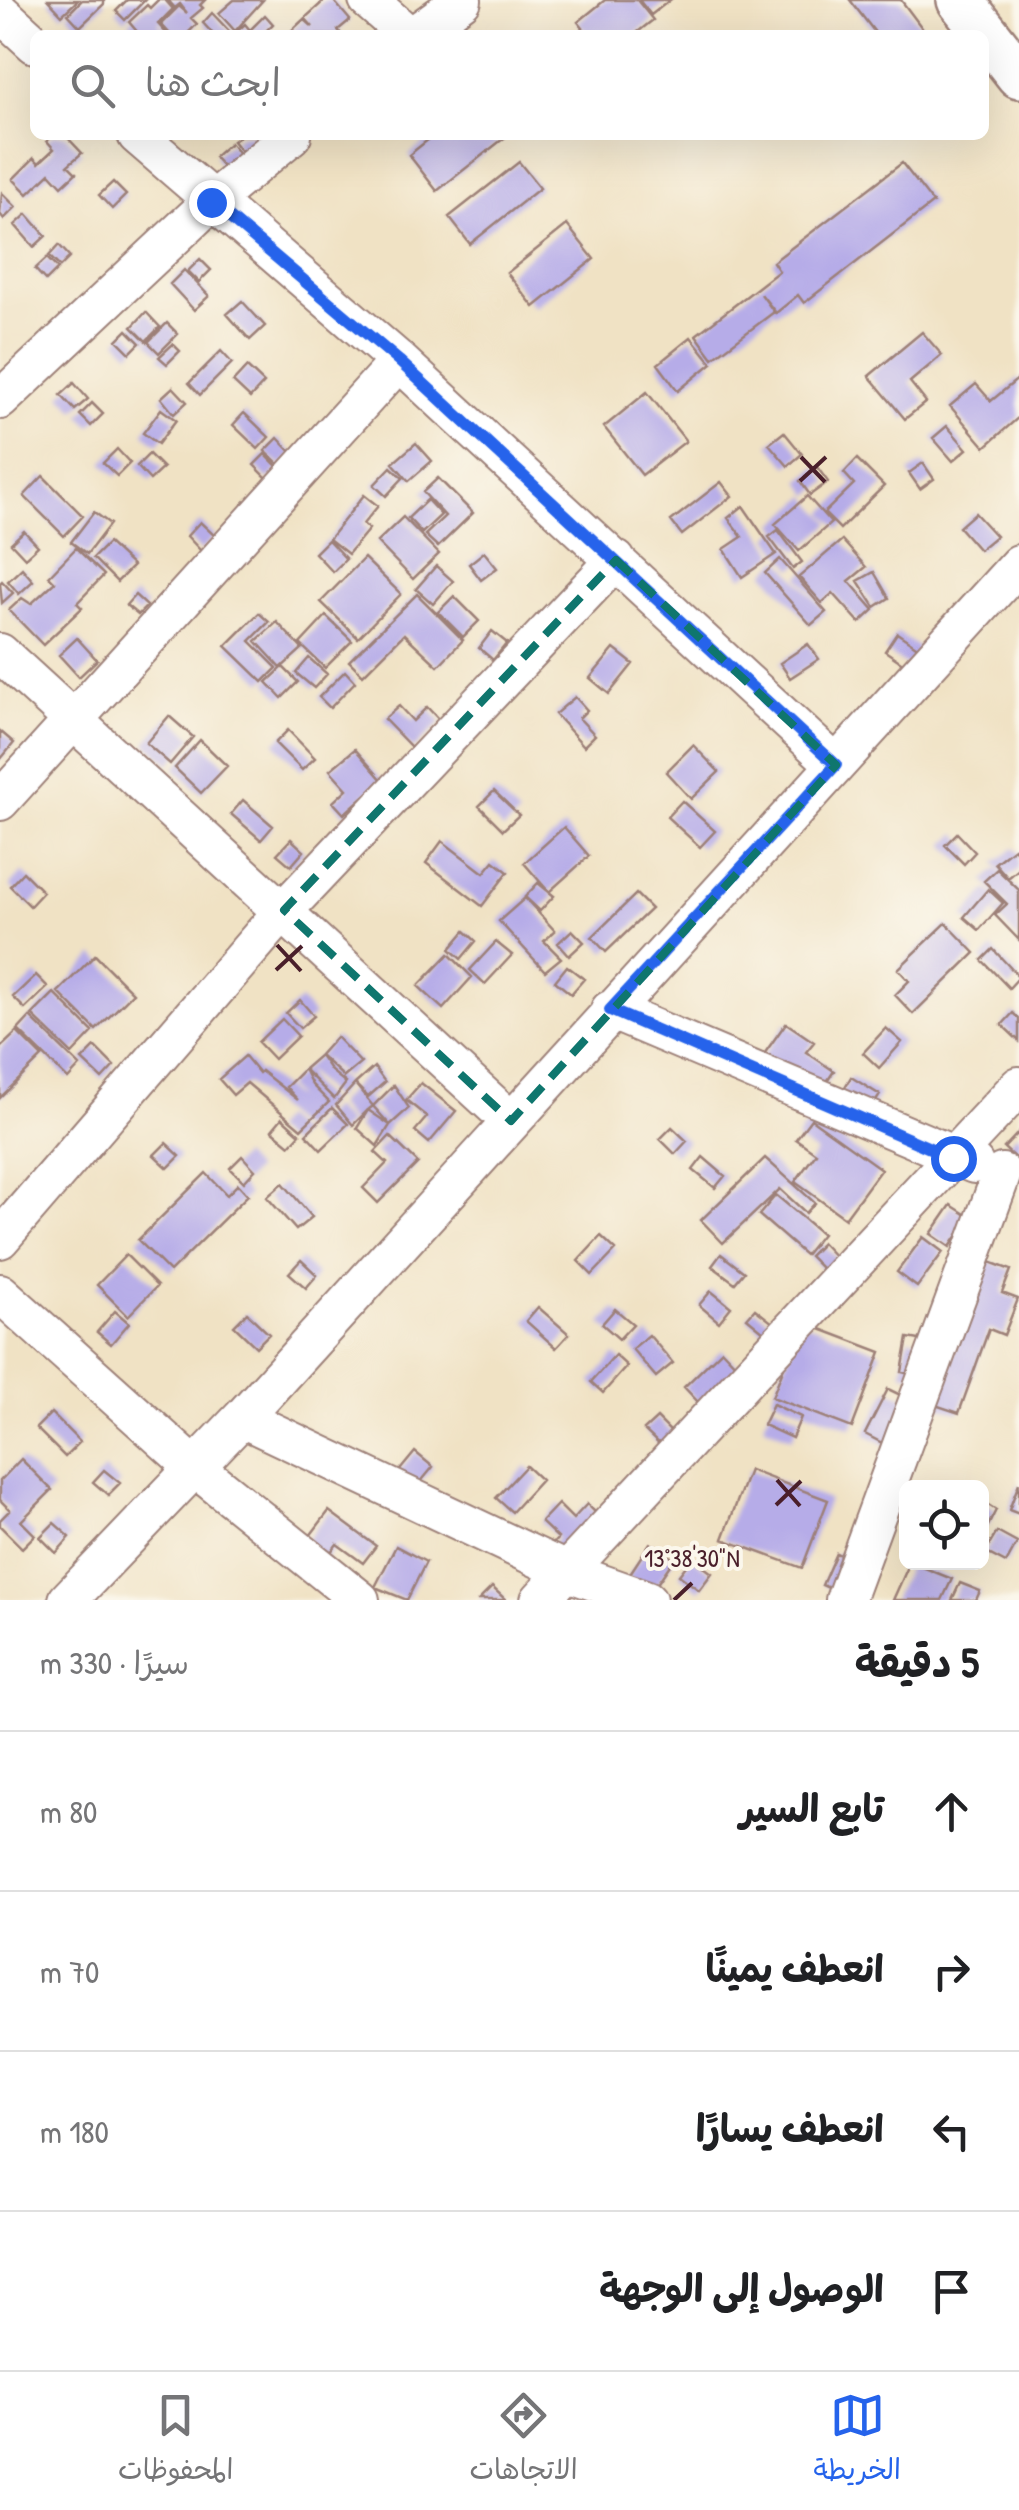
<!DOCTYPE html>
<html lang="ar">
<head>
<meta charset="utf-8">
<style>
	body { margin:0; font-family:"Patrick Hand","Playpen Sans Arabic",sans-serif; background:#f2f2f2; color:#202124; direction:rtl }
	.controls { position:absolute; right:30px; bottom:30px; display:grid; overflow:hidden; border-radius:15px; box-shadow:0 10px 40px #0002 }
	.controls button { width:90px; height:90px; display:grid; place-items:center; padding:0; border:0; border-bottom:2px solid #e0e0e0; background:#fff; color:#202124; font:50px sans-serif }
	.stop { position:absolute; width:30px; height:30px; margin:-22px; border:8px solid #2563eb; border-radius:50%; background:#fff }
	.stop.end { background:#2563eb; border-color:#fff; box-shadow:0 2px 10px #0008 }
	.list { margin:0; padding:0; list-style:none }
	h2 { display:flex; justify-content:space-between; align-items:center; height:130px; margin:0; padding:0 40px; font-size:42px }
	h2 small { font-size:32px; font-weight:400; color:#757577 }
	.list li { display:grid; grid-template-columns:65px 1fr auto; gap:30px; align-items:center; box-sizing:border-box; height:160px; padding:0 40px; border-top:2px solid #e0e0e0 }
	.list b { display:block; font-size:38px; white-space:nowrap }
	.list em { font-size:32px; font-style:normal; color:#757577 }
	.icon { flex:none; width:55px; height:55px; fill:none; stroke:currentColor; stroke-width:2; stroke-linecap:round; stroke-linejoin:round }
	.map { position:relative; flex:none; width:1019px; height:1600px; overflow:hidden; direction:ltr }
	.search { position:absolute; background:#fff; box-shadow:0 10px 40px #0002; left:30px; right:30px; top:30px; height:110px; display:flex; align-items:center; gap:25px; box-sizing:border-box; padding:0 35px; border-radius:15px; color:#757577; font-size:38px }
	.sheet { height:770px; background:#fff }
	nav { display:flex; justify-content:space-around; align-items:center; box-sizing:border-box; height:140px; border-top:2px solid #e0e0e0; background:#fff; font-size:28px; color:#757577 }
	nav a { display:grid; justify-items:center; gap:5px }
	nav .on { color:#2563eb }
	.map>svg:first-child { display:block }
	.building { fill:#b6ace8 }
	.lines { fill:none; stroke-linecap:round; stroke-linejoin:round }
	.minor-casing { stroke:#9d8078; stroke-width:42 }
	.tertiary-casing { stroke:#9d8078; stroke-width:50 }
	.minor { stroke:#fff; stroke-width:38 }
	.tertiary { stroke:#fff; stroke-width:45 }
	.route { stroke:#2563eb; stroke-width:12 }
	.marked { fill:none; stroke:#0f766e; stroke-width:8; stroke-dasharray:20 12; stroke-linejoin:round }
	.ticks { fill:none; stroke:#4a1f2b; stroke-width:4 }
	.ticks-label { font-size:25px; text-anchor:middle; fill:#4a1f2b; stroke:#fbf7ec; stroke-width:8; stroke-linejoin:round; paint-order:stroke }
</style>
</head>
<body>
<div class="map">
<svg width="1019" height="1600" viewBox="0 0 1019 1600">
	<rect width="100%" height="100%" fill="#fbf7ec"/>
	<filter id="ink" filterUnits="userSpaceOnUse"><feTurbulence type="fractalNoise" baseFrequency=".01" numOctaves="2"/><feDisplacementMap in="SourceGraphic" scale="20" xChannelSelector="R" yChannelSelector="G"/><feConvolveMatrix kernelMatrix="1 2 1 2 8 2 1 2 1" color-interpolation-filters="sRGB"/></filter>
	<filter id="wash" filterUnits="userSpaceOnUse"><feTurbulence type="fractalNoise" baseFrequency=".0048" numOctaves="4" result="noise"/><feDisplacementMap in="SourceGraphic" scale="40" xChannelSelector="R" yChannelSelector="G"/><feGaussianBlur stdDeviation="2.25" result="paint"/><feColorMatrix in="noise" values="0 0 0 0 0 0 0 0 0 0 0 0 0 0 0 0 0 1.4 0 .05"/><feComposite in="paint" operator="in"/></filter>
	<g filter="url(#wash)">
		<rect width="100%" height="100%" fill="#f0e2c4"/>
		<g id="blocks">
			<path class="building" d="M 48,0 L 78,0 L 62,15 Z
				M 82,0 L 104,0 L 104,4 L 80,27 L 68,14 Z
				M 127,0 L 145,0 L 125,20 L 116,11 Z
				M 158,0 L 165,0 L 173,9 L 158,24 L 168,35 L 140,35 L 129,22 L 147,5 L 150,8 Z
				M 168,0 L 205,0 L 200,5 L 203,8 L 191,18 L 197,24 L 186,35 L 171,35 L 161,24 L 179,6 L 187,13 L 180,4 L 175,8 Z
				M 234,0 L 263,0 L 235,31 L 219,13 Z
				M 325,0 L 333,0 L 350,20 L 338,30 L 342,35 L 295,35 L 291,31 L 304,19 L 313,27 L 305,18 Z
				M 605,0 L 637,0 L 653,20 L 634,35 L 589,35 L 578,22 Z
				M 639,0 L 670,0 L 651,15 Z
				M 850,0 L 901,0 L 922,28 L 913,35 L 877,35 Z
				M 212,13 L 233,35 L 245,24 L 254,35 L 214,35 L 203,23 Z
				M 265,15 L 273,24 L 262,35 L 257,35 L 251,29 Z
				M 53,135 L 65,135 L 82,153 L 68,165 L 76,173 L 62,186 L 50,173 L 28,194 L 13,179 L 34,158 L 39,163 L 54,149 L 47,141 Z
				M 241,135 L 259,135 L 262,139 L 243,154 L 233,141 Z
				M 434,135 L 508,135 L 437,191 L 409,155 Z
				M 230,143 L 240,155 L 225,169 L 214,157 Z
				M 519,162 L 540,188 L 470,244 L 449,217 Z
				M 902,163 L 933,203 L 804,303 L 798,295 L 776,313 L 761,294 L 774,312 L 713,358 L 696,335 L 779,271 L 773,262 Z
				M 113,182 L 126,195 L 112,209 L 99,195 Z
				M 2,193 L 16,207 L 4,219 L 0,214 Z
				M 27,214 L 46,236 L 34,247 L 15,225 Z
				M 567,225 L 594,259 L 534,307 L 507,273 Z
				M 59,245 L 70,257 L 60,267 L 49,256 Z
				M 47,258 L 58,269 L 46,281 L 35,269 Z
				M 200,259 L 211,270 L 199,282 L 188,271 Z
				M 184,270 L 209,296 L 194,310 L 170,284 Z
				M 242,301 L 265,326 L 250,340 L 227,314 Z
				M 146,312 L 160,327 L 146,341 L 132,327 Z
				M 167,323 L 178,334 L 159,353 L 148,342 Z
				M 127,330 L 140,343 L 130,353 L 117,340 Z
				M 922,332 L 942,355 L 910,382 L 926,402 L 905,419 L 869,376 Z
				M 691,337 L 712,363 L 678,391 L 658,364 Z
				M 173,344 L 180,351 L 167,364 L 159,357 Z
				M 221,351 L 232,363 L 200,395 L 189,383 Z
				M 247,367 L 264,383 L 250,398 L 233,382 Z
				M 1019,378 L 1019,417 L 985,447 L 950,406 L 976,384 L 991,401 Z
				M 74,383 L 88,399 L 75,410 L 61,395 Z
				M 173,387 L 187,402 L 174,414 L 161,398 Z
				M 647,392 L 686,441 L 642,475 L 604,427 Z
				M 92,403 L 103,414 L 91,426 L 80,415 Z
				M 161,409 L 176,420 L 158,444 L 143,433 Z
				M 244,413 L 269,437 L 258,449 L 233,425 Z
				M 947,426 L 967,449 L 953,461 L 933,438 Z
				M 784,432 L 802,454 L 788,466 L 769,444 Z
				M 278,438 L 293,454 L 281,466 L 265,451 Z
				M 416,443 L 432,461 L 409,481 L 393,463 Z
				M 117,449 L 130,463 L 117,476 L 103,463 Z
				M 149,454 L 163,468 L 150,480 L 137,466 Z
				M 265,454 L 279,468 L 268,479 L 254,465 Z
				M 857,459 L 884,486 L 840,529 L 824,513 L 854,484 L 844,473 Z
				M 923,463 L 934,479 L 920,489 L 909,473 Z
				M 391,467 L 403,478 L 386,496 L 374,485 Z
				M 817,467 L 828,482 L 810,495 L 800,481 Z
				M 43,476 L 83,516 L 64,536 L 24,496 Z
				M 438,478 L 473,513 L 438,547 L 425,535 L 445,516 L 423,492 Z
				M 721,482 L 732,496 L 682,535 L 671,521 Z
				M 364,495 L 378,506 L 363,524 L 369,529 L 348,554 L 329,539 Z
				M 807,496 L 831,523 L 799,551 L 775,524 Z
				M 427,500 L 441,515 L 422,533 L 408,518 Z
				M 743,506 L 776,554 L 742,577 L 724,549 L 742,537 L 728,518 Z
				M 94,512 L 110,524 L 87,554 L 71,542 Z
				M 975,513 L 996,536 L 979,550 L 959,527 Z
				M 403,517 L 439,554 L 413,579 L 377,542 Z
				M 200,522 L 215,536 L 201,551 L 187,536 Z
				M 778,530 L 802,562 L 793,569 L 769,537 Z
				M 24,531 L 38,546 L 25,558 L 11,543 Z
				M 328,540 L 346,559 L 333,572 L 315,553 Z
				M 842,540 L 866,567 L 849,581 L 874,610 L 860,623 L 833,593 L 822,603 L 799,577 Z
				M 108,543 L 133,566 L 117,582 L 93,558 Z
				M 76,548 L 104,575 L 77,603 L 82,608 L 43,645 L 9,610 L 22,598 L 31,604 L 55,582 L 49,576 Z
				M 484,552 L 497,568 L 481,580 L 469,564 Z
				M 364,558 L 401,594 L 358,638 L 321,602 Z
				M 780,559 L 826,612 L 811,625 L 765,573 Z
				M 436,566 L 453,581 L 433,604 L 416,589 Z
				M 22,568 L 33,581 L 19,594 L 8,581 Z
				M 874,572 L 889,598 L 875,607 L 858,581 Z
				M 2,581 L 13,593 L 2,603 L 0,583 Z
				M 417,594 L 463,640 L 438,666 L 404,634 L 363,675 L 349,661 Z
				M 135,595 L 147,606 L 138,615 L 126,605 Z
				M 454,596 L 479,621 L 463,637 L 438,612 Z
				M 259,613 L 269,622 L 250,641 L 277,668 L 263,682 L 226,646 Z
				M 326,616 L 352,641 L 325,668 L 300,644 Z
				M 277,622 L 302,649 L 281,668 L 256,641 Z
				M 492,631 L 507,643 L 493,660 L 479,648 Z
				M 897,633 L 919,648 L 907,666 L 885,651 Z
				M 77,638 L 97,660 L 79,677 L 59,655 Z
				M 808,644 L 819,659 L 790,678 L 780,663 Z
				M 614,649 L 633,664 L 609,694 L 590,678 Z
				M 309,658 L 327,674 L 314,688 L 296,673 Z
				M 283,667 L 298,682 L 282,698 L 267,682 Z
				M 345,671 L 355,682 L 330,708 L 319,697 Z
				M 575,697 L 587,710 L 579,718 L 595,735 L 584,746 L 555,714 Z
				M 399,706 L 413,721 L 427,707 L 441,722 L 413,749 L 384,719 Z
				M 169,716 L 193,737 L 170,764 L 146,743 Z
				M 288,730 L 315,758 L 302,770 L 275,743 Z
				M 0,731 L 14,743 L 0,760 Z
				M 200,740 L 227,766 L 201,793 L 175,768 Z
				M 693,745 L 719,772 L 691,799 L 666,772 Z
				M 355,749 L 382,780 L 344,814 L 333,802 L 347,789 L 330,770 Z
				M 494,791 L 519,815 L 503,830 L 479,806 Z
				M 243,800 L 273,826 L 261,840 L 231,814 Z
				M 682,801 L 715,831 L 700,847 L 667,817 Z
				M 564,827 L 589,856 L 549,892 L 524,863 Z
				M 957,833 L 975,852 L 964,864 L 945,845 Z
				M 291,839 L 304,851 L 291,866 L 277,854 Z
				M 442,841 L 484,873 L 494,861 L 508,872 L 482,906 L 426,863 Z
				M 1014,848 L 1019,853 L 1019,869 L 1008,878 L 995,863 Z
				M 997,869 L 1019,890 L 1019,940 L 995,915 L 1007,904 L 984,881 Z
				M 23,872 L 43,892 L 30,906 L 10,886 Z
				M 538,883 L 554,896 L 540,911 L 525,897 Z
				M 988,889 L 1003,903 L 979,930 L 964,917 Z
				M 636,894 L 651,909 L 606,952 L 592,937 Z
				M 525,898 L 555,931 L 544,941 L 561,958 L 545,971 L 499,921 Z
				M 946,923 L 975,953 L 913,1014 L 895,995 L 909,981 L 898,969 Z
				M 572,930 L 584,942 L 569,956 L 558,943 Z
				M 465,931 L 476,941 L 461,959 L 450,949 Z
				M 496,942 L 512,955 L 485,984 L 470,970 Z
				M 993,949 L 1019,977 L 1009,988 L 982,960 Z
				M 449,954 L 472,977 L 443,1009 L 418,986 Z
				M 95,955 L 133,993 L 96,1030 L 58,992 Z
				M 567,966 L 584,979 L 571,994 L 555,981 Z
				M 36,975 L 48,987 L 25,1009 L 13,997 Z
				M 54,993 L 93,1032 L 72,1054 L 32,1015 Z
				M 300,1000 L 314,1016 L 300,1028 L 286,1013 Z
				M 1013,1013 L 1019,1019 L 1019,1041 L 1002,1025 Z
				M 30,1017 L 80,1066 L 68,1079 L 18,1030 Z
				M 282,1019 L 298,1036 L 274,1059 L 258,1042 Z
				M 786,1023 L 814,1042 L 806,1052 L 834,1071 L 818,1095 L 762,1057 Z
				M 886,1028 L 902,1042 L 879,1068 L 863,1053 Z
				M 17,1032 L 42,1057 L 0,1098 L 0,1048 Z
				M 336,1037 L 361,1063 L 344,1077 L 320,1055 Z
				M 95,1047 L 114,1066 L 102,1079 L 82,1060 Z
				M 320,1055 L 331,1071 L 346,1083 L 334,1099 L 304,1069 L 312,1085 L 329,1102 L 301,1129 L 247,1083 L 233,1095 L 219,1079 L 245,1056 L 259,1073 L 261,1071 L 298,1100 L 286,1087 L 304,1069 Z
				M 374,1067 L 385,1082 L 368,1097 L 355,1084 L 373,1106 L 368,1110 L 390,1125 L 373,1106 L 394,1085 L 409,1108 L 390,1125 L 377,1146 L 357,1128 L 368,1110 L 353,1125 L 336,1105 L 355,1084 Z
				M 851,1077 L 880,1095 L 868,1114 L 839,1097 Z
				M 421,1083 L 456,1111 L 429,1143 L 415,1131 L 427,1117 L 406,1100 Z
				M 332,1108 L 348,1124 L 321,1150 L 306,1134 Z
				M 282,1118 L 300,1134 L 290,1145 L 272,1130 Z
				M 811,1119 L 881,1169 L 845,1218 L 795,1182 L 816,1153 L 796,1139 Z
				M 672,1127 L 687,1141 L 675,1154 L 660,1139 Z
				M 1019,1132 L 1019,1162 L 1004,1148 Z
				M 390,1136 L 418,1163 L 378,1203 L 363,1188 L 387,1163 L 375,1152 Z
				M 166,1143 L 180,1156 L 168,1168 L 154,1155 Z
				M 242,1156 L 255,1170 L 244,1182 L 230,1168 Z
				M 703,1157 L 725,1176 L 715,1188 L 693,1170 Z
				M 765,1158 L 815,1203 L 806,1213 L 780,1189 L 723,1243 L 701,1220 Z
				M 206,1173 L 227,1195 L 238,1184 L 248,1195 L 170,1272 L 138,1240 Z
				M 283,1183 L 312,1217 L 296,1230 L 267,1197 Z
				M 776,1195 L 822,1234 L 805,1255 L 759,1215 Z
				M 951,1205 L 970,1217 L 950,1247 L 931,1234 Z
				M 601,1236 L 616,1250 L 592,1275 L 578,1261 Z
				M 923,1237 L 943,1252 L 917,1287 L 897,1272 Z
				M 822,1243 L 838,1260 L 825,1272 L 809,1256 Z
				M 721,1254 L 744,1272 L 735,1283 L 712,1266 Z
				M 126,1255 L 157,1286 L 128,1316 L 97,1285 Z
				M 301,1260 L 317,1275 L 306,1288 L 289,1273 Z
				M 987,1261 L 1011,1270 L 1002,1293 L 1018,1299 L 1004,1335 L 989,1329 L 959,1413 L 935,1405 Z
				M 711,1291 L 731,1307 L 719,1322 L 699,1305 Z
				M 538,1307 L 569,1334 L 556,1348 L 526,1321 Z
				M 615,1309 L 633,1324 L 619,1339 L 602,1324 Z
				M 755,1309 L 773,1323 L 764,1332 L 747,1318 Z
				M 115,1311 L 129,1323 L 111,1344 L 97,1332 Z
				M 247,1313 L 269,1334 L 256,1347 L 234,1326 Z
				M 802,1322 L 881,1352 L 852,1428 L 772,1397 Z
				M 649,1335 L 673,1363 L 656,1377 L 632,1349 Z
				M 908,1338 L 925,1341 L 918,1376 L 902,1372 Z
				M 722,1350 L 738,1367 L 700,1404 L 684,1387 Z
				M 615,1355 L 627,1366 L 603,1393 L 591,1382 Z
				M 888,1389 L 911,1400 L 888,1446 L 865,1434 Z
				M 773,1404 L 801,1417 L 792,1438 L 763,1425 Z
				M 51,1413 L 80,1442 L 65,1457 L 36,1428 Z
				M 657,1418 L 675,1436 L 663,1448 L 644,1430 Z
				M 415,1452 L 433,1467 L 409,1496 L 391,1481 Z
				M 21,1459 L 52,1490 L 21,1521 L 35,1535 L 22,1548 L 0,1526 L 0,1520 L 10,1510 L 0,1500 L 0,1481 Z
				M 526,1466 L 541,1480 L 512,1512 L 496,1498 Z
				M 104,1470 L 120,1483 L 108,1495 L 93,1482 Z
				M 749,1470 L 828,1500 L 802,1568 L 723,1539 Z
				M 1019,1483 L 1019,1514 L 1009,1510 Z
				M 982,1501 L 996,1510 L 988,1526 L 982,1522 Z
				M 558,1504 L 573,1519 L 587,1504 L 603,1520 L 564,1559 L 550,1547 L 558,1538 L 541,1522 Z
				M 329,1511 L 376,1546 L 363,1563 L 337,1544 L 324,1561 L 303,1545 Z
				M 54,1523 L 70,1537 L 56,1553 L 40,1537 Z
				M 997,1532 L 1017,1543 L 1006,1563 L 985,1552 Z
				M 650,1543 L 674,1559 L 650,1594 L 627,1578 Z
				M 396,1546 L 426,1562 L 407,1600 L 375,1587 Z
				M 836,1553 L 855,1562 L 840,1593 L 822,1585 Z
				M 692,1558 L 712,1573 L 699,1590 L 679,1575 Z
				M 910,1562 L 952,1579 L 942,1600 L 893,1600 Z
				M 960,1583 L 980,1591 L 976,1600 L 952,1600 Z
				M 492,1587 L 506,1600 L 479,1600 Z"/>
		</g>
	</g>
	<g filter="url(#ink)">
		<use href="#blocks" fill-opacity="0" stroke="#9d8078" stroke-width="2.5"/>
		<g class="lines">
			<defs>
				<path id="minor" d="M 368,0 L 408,35
					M 0,12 L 35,44
					M 414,35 L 462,0
					M 137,135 L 399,361 L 836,765
					M 0,400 L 211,202 L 292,135
					M 0,653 L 511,1121
					M 0,801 L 399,361
					M 610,1010 L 974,1164
					M 0,1239 L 284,910 L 616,560
					M 0,1293 L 193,1466 L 360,1600
					M 242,1418 L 568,1572 L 647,1600
					M 68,1600 L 242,1418 L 1019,564
					M 540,1600 L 1019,1086
					M 845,1600 L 1002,1173"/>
				<path id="tertiary" d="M 960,0 L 1019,75"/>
			</defs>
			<use href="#minor" class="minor-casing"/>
			<use href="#tertiary" class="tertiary-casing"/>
			<use href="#minor" class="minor"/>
			<use href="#tertiary" class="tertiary"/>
		</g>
	</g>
	<g class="lines" filter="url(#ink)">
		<path class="route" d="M 211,202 L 399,361 L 836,765 L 610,1010 L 953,1158"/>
	</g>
	<path class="marked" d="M 616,560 L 836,765 L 511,1121 L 284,910 Z"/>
	<path class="ticks" d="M 801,457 L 825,482M 800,481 L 826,457M 277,945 L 301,971M 276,970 L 302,946M 777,1480 L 800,1506M 776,1505 L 801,1481M 674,1600 L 692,1583"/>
	<g class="ticks-label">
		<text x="692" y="1567">13°38'30"N</text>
	</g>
</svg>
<div class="controls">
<button><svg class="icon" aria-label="locate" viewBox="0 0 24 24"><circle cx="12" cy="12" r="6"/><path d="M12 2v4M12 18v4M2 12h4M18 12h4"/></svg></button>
</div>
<div class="stop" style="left:953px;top:1158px"></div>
<div class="stop end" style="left:211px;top:202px"></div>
<div class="search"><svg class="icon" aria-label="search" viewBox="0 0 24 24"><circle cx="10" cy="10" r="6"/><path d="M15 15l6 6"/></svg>ابحث هنا</div>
</div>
<section class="sheet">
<h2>5 دقيقة<small>سيرًا · 330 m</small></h2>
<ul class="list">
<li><svg class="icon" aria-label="ahead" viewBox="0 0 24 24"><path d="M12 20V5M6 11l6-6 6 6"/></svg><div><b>تابع السير</b></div><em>80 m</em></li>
<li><svg class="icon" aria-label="right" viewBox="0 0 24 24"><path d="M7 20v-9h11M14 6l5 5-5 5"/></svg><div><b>انعطف يمينًا</b></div><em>70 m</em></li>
<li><svg class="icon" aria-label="left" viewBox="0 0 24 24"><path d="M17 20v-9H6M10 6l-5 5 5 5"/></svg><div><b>انعطف يسارًا</b></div><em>180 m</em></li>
<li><svg class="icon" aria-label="arrive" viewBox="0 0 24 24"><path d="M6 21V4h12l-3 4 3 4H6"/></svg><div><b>الوصول إلى الوجهة</b></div></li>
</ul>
</section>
<nav>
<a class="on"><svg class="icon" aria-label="map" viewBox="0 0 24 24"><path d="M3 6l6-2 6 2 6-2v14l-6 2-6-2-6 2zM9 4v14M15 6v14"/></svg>الخريطة</a>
<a><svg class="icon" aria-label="directions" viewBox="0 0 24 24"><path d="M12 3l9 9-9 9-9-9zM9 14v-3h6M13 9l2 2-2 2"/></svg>الاتجاهات</a>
<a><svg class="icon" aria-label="saved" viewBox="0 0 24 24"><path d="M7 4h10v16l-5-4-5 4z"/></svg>المحفوظات</a>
</nav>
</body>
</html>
